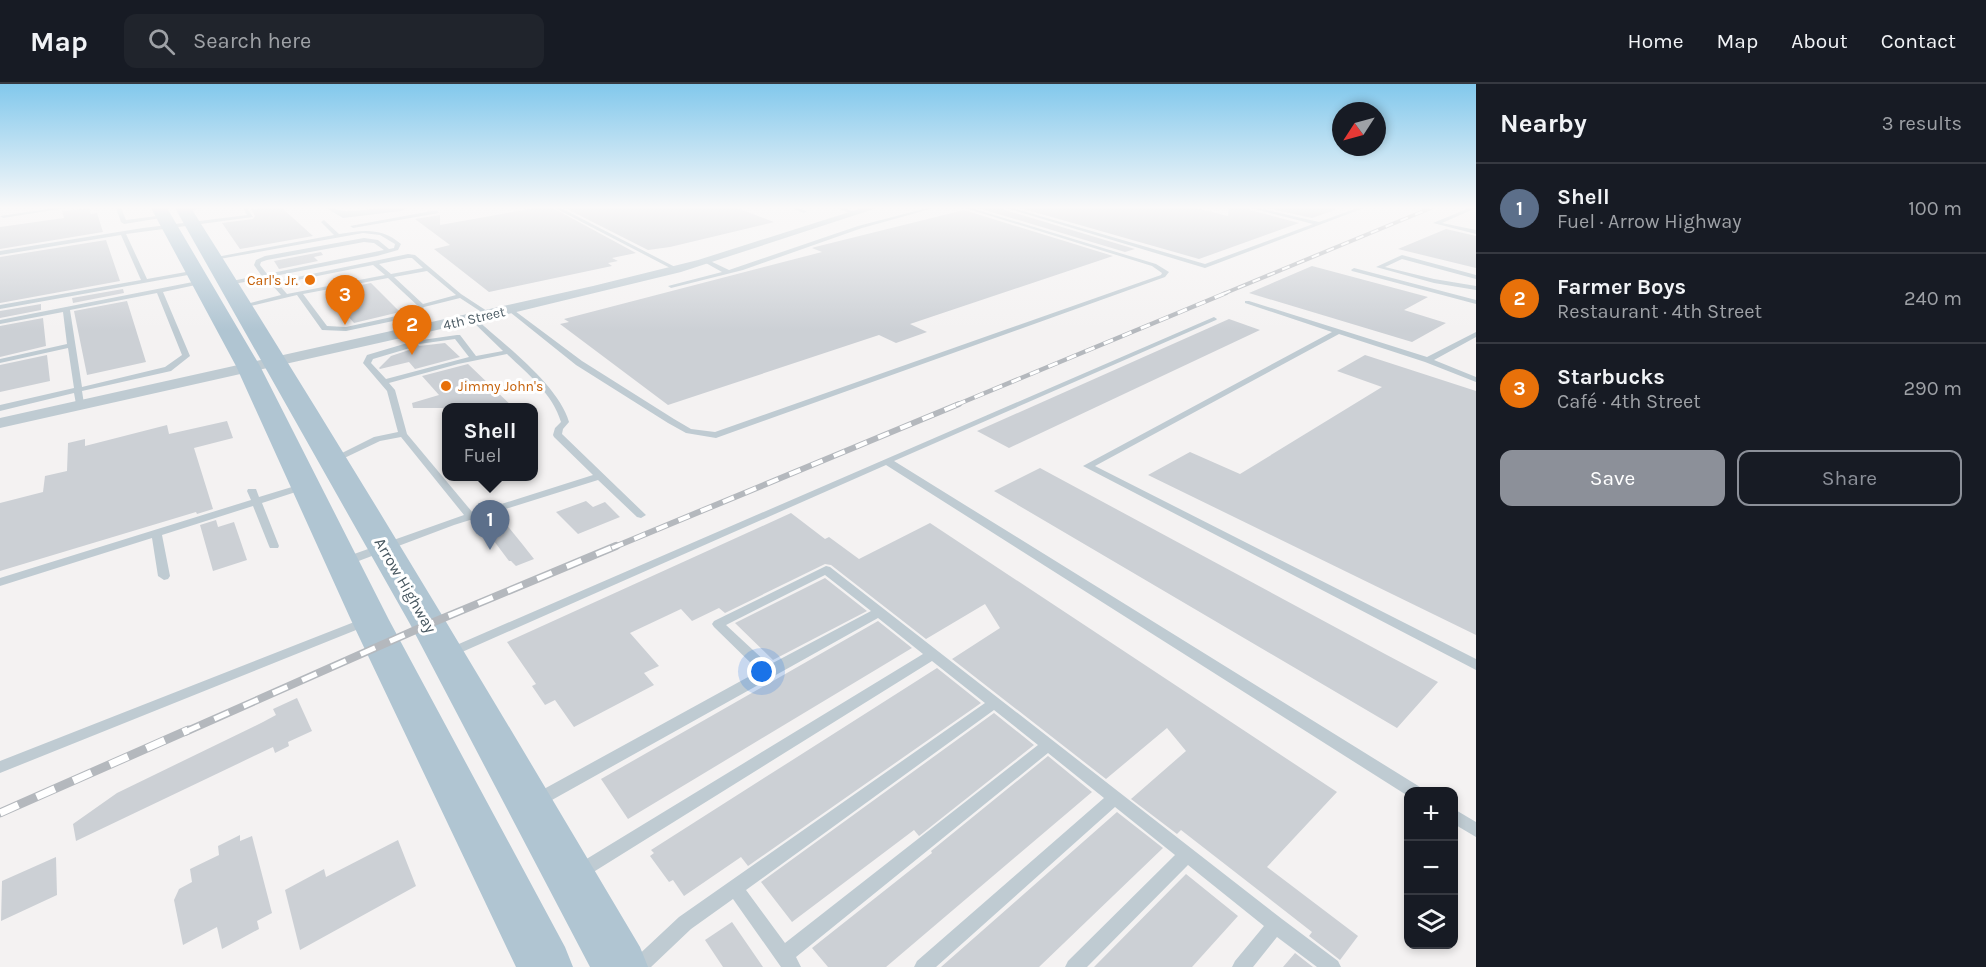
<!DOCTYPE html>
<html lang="en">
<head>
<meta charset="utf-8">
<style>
	body { margin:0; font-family:Karla,sans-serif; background:#20242c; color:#f1f3f6 }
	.controls { position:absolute; right:18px; bottom:18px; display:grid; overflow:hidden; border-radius:12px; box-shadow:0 3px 9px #0003 }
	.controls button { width:54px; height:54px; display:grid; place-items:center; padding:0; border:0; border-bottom:2px solid #363941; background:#171b24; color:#f1f3f6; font:30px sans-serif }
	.compass { position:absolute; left:1332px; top:18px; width:54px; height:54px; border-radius:50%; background:#171b24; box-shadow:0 3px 9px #0003; rotate:234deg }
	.you { position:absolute; left:762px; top:588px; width:21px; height:21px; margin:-15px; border:4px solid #fff; border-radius:50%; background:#1a73e8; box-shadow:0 0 0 9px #1a73e833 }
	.badge { display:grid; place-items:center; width:39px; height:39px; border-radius:50%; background:#8c9099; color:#fff; font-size:20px; font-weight:700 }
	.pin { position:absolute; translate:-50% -50px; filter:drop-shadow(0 2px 3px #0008) }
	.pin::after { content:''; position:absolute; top:32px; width:21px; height:18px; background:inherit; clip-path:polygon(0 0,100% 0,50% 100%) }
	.popup { position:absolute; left:442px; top:319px; width:96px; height:78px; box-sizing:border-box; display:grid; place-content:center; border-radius:12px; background:#171b24; filter:drop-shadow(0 2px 4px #0005); font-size:20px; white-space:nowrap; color:#9ea1a6 }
	.popup b { font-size:22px; color:#f1f3f6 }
	.popup::after { content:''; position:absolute; left:50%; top:100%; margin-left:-12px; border:12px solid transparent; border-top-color:#171b24 }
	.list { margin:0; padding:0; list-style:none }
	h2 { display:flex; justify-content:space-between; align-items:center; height:78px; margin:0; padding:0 24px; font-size:26px }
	h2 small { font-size:20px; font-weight:400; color:#9ea1a6 }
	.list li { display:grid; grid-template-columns:39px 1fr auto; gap:18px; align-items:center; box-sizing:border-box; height:90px; padding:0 24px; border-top:2px solid #363941 }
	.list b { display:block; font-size:22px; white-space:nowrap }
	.list p { margin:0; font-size:20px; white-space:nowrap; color:#9ea1a6 }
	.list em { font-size:20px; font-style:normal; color:#9ea1a6 }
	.actions { display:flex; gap:12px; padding:18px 24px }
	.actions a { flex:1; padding:14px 0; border:2px solid #8c9099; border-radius:12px; text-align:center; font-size:21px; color:#8c9099 }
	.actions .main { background:#8c9099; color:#fff }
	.icon { flex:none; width:33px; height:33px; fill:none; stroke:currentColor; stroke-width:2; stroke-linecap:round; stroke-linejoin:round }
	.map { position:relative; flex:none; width:1476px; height:883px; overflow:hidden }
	header { display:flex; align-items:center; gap:36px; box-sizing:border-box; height:84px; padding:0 30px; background:#171b24; border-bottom:2px solid #363941 }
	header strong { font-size:28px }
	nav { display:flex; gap:33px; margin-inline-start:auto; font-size:21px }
	.search { width:420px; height:54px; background:#20242c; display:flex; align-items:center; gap:15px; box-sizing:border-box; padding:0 21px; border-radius:12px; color:#9ea1a6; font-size:22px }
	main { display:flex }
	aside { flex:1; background:#171b24 }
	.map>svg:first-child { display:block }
	.building { fill:#ccd0d5 }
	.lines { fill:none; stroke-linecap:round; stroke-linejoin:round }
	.lane { fill:#bfcbd2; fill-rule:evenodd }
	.street { fill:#bfcbd2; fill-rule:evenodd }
	.primary { fill:#b0c5d2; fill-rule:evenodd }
	.rail-far4-casing { stroke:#b4b8bd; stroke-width:4 }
	.rail-far3-casing { stroke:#b4b8bd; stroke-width:4.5 }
	.rail-far2-casing { stroke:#b4b8bd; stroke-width:6 }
	.rail-far1-casing { stroke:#b4b8bd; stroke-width:8 }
	.rail-casing { stroke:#b4b8bd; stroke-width:9 }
	.rail-far4 { stroke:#fff; stroke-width:2; stroke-dasharray:8; stroke-linecap:butt }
	.rail-far3 { stroke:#fff; stroke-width:3; stroke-dasharray:10; stroke-linecap:butt }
	.rail-far2 { stroke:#fff; stroke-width:4; stroke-dasharray:12; stroke-linecap:butt }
	.rail-far1 { stroke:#fff; stroke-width:5; stroke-dasharray:16; stroke-linecap:butt }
	.rail { stroke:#fff; stroke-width:7; stroke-dasharray:20; stroke-linecap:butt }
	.food-dot { fill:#e8710a; stroke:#fff; stroke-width:2 }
	.labels { text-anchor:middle; stroke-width:6; stroke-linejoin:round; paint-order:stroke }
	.far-food-label { font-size:14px; fill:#c56008; stroke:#fff; text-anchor:end }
	.far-street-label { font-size:14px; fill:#485861; stroke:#fff }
	.street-label { font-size:16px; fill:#485861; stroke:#fff }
</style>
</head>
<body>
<header>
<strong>Map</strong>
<div class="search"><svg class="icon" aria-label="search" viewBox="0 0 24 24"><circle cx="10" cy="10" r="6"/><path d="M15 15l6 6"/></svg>Search here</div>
<nav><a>Home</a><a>Map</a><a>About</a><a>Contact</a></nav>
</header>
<main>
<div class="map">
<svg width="1476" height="883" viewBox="0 0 1476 883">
	<rect width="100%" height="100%" fill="#f4f2f2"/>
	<path class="building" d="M 89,124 L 91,130 L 97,129 L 103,148 L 0,165 L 0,143 L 64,134 L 62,127 Z
		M 262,124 L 282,124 L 313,152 L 240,165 L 222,139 L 253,135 L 255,132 L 251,125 Z
		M 535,124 L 553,124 L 636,169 L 612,174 L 618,177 L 608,179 L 612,182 L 489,208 L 434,165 L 450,161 L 415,135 L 440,131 L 440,141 Z
		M 565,124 L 737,124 L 774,138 L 670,163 L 648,166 Z
		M 978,124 L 1004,124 L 1005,126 L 1135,165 L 1125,168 Z
		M 1020,124 L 1196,124 L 1228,132 L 1229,124 L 1249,124 L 1250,126 L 1299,139 L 1199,175 Z
		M 1266,124 L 1335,124 L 1335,126 L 1312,134 Z
		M 964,126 L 1113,172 L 910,240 L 927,248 L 896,259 L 879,251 L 668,321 L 560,240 L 569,238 L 564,235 L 822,168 L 812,164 L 815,163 Z
		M 1446,145 L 1476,152 L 1476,184 L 1398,165 Z
		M 106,156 L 120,197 L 0,219 L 0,173 Z
		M 321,168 L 323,171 L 314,173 L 318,177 L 279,185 L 274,177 Z
		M 1312,182 L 1428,213 L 1404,226 L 1446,239 L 1412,258 L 1249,209 Z
		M 371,199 L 400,228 L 354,239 L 327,208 Z
		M 123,205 L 124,209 L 73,219 L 72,214 Z
		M 127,217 L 146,278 L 87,291 L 74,227 Z
		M 41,220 L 41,226 L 0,234 L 0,227 Z
		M 43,234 L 46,262 L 0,273 L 0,242 Z
		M 1229,235 L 1260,246 L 1009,364 L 977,347 Z
		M 416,257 L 419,262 L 445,259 L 460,273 L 415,285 L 409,278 L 380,285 L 379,284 L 391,272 L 412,265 L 411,258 Z
		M 47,271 L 50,297 L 0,308 L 0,281 Z
		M 1365,271 L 1476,307 L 1476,551 L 1148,391 L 1190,368 L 1240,390 L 1382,303 L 1337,287 Z
		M 468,280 L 514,324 L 413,324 L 412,319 L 439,311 L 422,292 Z
		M 227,337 L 233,354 L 194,364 L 213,425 L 197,430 L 196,428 L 0,487 L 0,419 L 43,408 L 45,392 L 67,387 L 68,359 L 85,355 L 85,362 L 167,341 L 169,350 Z
		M 1040,384 L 1385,570 L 1438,598 L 1397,644 L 994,407 Z
		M 586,417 L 593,423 L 605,418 L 620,433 L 578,450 L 556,428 Z
		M 791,429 L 825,455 L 829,453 L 859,475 L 930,439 L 1337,708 L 1267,783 L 1358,852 L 1340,876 L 1309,852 L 1312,848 L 1181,746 L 1177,750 L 1131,715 L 1186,667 L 1167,644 L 1106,695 L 952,575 L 1000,544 L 985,520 L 926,555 L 831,481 L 825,480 L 725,529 L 719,524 L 692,537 L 681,525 L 630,549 L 659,582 L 644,589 L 654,601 L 574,643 L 555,616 L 545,621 L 532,602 L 536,600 L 507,558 Z
		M 501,434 L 523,461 L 534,475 L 516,482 L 511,477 L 509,477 L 482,441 Z
		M 216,436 L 218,443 L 234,438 L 247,476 L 213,487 L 200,441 Z
		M 825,494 L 867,527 L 773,576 L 735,539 Z
		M 878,537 L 912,564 L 628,735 L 601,695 Z
		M 937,584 L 981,619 L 748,782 L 741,773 L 684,812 L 673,796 L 669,798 L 650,772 L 654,769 L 651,766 Z
		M 297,614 L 312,647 L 288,658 L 289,662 L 275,669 L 273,663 L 76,757 L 73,740 L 117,709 L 263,638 L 276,631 L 273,625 Z
		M 994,629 L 1034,661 L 919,752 L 914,746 L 792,838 L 761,798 Z
		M 1048,672 L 1092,708 L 886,883 L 828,883 L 812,864 L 932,769 L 931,767 Z
		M 1117,728 L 1163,764 L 1039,883 L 941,883 Z
		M 240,751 L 240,757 L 252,752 L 272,829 L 257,837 L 259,845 L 222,865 L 217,843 L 183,861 L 174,816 L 179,805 L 192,798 L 190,785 L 219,771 L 218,762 Z
		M 398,756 L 416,802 L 300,866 L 285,806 L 324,785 L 326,793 Z
		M 56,773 L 57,811 L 1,837 L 2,797 Z
		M 1186,790 L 1238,832 L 1192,883 L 1094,883 Z
		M 732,838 L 763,883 L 723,883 L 705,856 Z
		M 1295,869 L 1313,883 L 1283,883 Z"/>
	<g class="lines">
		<path class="lane" d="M 54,124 L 66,124 L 3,134 L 0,132 Z
			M 116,124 L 121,124 L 126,136 L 164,131 L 167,133 L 124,140 L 121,138 Z
			M 191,124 L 203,124 L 184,128 L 181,126 Z
			M 243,124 L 247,124 L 253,133 L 126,150 L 147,195 L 197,186 L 199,187 L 199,189 L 0,225 L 0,221 L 141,196 L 121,151 L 0,171 L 0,167 L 143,144 L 247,131 Z
			M 555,124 L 561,124 L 679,185 L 674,186 Z
			M 791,124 L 798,124 L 807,127 L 804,129 Z
			M 837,124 L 844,124 L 857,129 L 852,130 Z
			M 927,124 L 934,124 L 862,144 L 743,186 L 671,204 L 668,202 L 722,188 L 704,178 L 704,176 L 708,176 L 729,186 L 858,142 Z
			M 965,124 L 971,124 L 1156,180 L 1169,188 L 1165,193 L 716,354 L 686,349 L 668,339 L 576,281 L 506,225 L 511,224 L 582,277 L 674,335 L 691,345 L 715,348 L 1161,191 L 1162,189 L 1152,182 Z
			M 1006,124 L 1013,124 L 1205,180 L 1313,140 L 1251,124 L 1258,124 L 1319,138 L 1357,124 L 1364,124 L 1205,184 Z
			M 1469,124 L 1476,124 L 1442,139 L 1476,146 L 1476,150 L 1433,139 Z
			M 437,126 L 439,129 L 353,144 L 350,142 Z
			M 324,136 L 339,150 C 362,146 382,143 401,160 L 398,166 L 377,172 L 229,201 L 226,199 L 227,198 L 261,191 L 254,181 L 256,176 L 265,172 L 364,154 L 378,156 L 389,165 L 394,164 L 395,160 L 380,151 L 363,149 L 214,176 L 211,174 L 334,151 L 321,138 ZM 364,158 L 374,159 L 384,166 L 267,190 L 260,181 L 261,178 L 267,176 Z
			M 408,170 L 415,171 L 461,210 L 490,229 L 490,231 L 486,231 L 460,214 L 424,223 L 412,233 L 346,247 L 322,246 L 297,211 L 242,224 L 239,222 L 281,211 L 273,202 L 278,197 ZM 408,174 L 412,174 L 423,184 L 391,190 L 379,180 ZM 373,181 L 385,191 L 287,210 L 280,202 L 282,199 ZM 427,187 L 456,211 L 423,220 L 394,193 ZM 388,194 L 418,222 L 410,229 L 346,243 L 327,242 L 303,210 Z
			M 1402,171 L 1476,191 L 1476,195 L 1402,175 L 1385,183 L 1434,195 L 1476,202 L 1476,206 L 1434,199 L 1376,183 Z
			M 1354,184 L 1476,216 L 1476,220 L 1352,187 L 1351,186 Z
			M 203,196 L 206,198 L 205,199 L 163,208 L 190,272 L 171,287 L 82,307 L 84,320 L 80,323 L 76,320 L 74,309 L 0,327 L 0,321 L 74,304 L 68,264 L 0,279 L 0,275 L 67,260 L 63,228 L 0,240 L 0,236 ZM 157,209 L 182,271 L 165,283 L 82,303 L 70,226 Z
			M 1245,217 L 1249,217 L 1427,273 L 1476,248 L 1476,253 L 1434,276 L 1476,293 L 1476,298 L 1425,278 L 1339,250 L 1095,382 L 1476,575 L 1476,586 L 1083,382 L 1332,248 L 1245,219 Z
			M 470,233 L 474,233 C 503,260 558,300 569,338 L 563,345 L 562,350 L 646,431 L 641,434 L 637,433 L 598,396 L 454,441 L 348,481 L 340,481 L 338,478 L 340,475 L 464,431 L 401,353 L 380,357 L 336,378 L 330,378 L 328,376 L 374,353 L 398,348 L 387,307 L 363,279 L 367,271 L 404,260 L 410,260 L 410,264 L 373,275 L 371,279 L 386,295 L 469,273 L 455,255 L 419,260 L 418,258 L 422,256 L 457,251 L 460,251 L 476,272 L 503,267 L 470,235 ZM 507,270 C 527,289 553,310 561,338 L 555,344 L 553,351 L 554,353 L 593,391 L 473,429 L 407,350 L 395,306 L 389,299 L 458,280 Z
			M 1214,233 L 1217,235 L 1216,236 L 894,377 L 1420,703 L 1422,708 L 1408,708 L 1408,712 L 886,381 L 453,572 L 449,574 L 445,572 L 443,569 L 445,566 Z
			M 305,399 L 310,402 L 308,404 L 262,419 L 279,462 L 278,464 L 270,464 L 269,462 L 253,422 L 162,451 L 170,492 L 168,495 L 164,496 L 158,492 L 152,454 L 0,502 L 0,494 L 251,416 L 247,407 L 248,405 L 256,405 L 259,413 Z
			M 826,482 L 830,483 L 1282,835 L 1338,877 L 1341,883 L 1317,883 L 1277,853 L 1253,883 L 1232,883 L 1235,877 L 1264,842 L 1188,781 L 1087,883 L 1065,883 L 1068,877 L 1175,771 L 1115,723 L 936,883 L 914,883 L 917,877 L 1104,714 L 1048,669 L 796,873 L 801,883 L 781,883 L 733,815 L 691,845 L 651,883 L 629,883 L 632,877 L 679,833 L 985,619 L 932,577 L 587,792 L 581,795 L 575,792 L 573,787 L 575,782 L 923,570 L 878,534 L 543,721 L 538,723 L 533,721 L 530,716 L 533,711 L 759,587 L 714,543 L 712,540 L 714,537 ZM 825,491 L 871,527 L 769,581 L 726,541 ZM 994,626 L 1038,661 L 785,859 L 746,806 Z
			M 367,533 L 371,534 L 373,537 L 371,540 L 0,689 L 0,677 Z
			M 1454,725 L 1476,738 L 1476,753 L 1454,740 Z"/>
		<path class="street" d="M 326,124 C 334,123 341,128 349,127 C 368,126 387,122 406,124 L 401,127 L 343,134 Z
			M 862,124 L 877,124 L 681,188 L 508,230 L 0,344 L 0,334 L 593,202 L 698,176 Z"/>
		<path class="primary" d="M 151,124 L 167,124 L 260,282 L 389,536 L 565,863 L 573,883 L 516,883 L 351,536 L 236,282 Z
			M 175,124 L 191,124 C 345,367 493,615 640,863 L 648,883 L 590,883 L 410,540 Z"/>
		<defs>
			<path id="rail-far4" d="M 1223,210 L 1431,124"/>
			<path id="rail-far3" d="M 956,321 L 1226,209"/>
			<path id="rail-far2" d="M 612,464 L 959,320"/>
			<path id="rail-far1" d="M 185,648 L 429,540 L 616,462"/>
			<path id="rail" d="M 0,729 L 188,646"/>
		</defs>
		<use href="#rail-far4" class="rail-far4-casing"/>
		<use href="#rail-far3" class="rail-far3-casing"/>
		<use href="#rail-far2" class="rail-far2-casing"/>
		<use href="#rail-far1" class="rail-far1-casing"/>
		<use href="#rail" class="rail-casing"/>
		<use href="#rail-far4" class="rail-far4"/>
		<use href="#rail-far3" class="rail-far3"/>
		<use href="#rail-far2" class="rail-far2"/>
		<use href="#rail-far1" class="rail-far1"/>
		<use href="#rail" class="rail"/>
	</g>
	<linearGradient id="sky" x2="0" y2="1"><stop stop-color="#82c8ec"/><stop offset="0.5" stop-color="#faf9f9"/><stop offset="1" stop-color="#faf9f9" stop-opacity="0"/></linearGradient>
	<rect width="1476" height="247" fill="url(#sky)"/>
	<g class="food-dot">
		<circle cx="310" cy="196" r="6"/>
		<circle cx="446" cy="302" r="6"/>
	</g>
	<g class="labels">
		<g class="far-food-label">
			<text x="298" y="201">Carl's Jr.</text>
			<text x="458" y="307" text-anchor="start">Jimmy John's</text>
		</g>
		<g class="far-street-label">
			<text transform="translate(474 234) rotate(-13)" y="5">4th Street</text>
		</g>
		<g class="street-label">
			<text transform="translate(406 501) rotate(60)" y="6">Arrow Highway</text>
		</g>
	</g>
</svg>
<div class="controls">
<button>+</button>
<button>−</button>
<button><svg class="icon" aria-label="layers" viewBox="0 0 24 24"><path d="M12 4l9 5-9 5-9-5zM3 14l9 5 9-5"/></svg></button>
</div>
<svg class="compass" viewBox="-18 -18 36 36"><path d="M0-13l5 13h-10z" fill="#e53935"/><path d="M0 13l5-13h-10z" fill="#9ea1a6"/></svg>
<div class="you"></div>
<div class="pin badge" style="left:490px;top:466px;background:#5c6f8a">1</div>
<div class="popup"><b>Shell</b>Fuel</div>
<div class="pin badge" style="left:412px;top:271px;background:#e8710a">2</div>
<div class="pin badge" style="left:345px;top:241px;background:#e8710a">3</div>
</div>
<aside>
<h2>Nearby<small>3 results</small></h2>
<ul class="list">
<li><span class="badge" style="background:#5c6f8a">1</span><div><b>Shell</b><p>Fuel · Arrow Highway</p></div><em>100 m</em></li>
<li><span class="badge" style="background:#e8710a">2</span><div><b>Farmer Boys</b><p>Restaurant · 4th Street</p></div><em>240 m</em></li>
<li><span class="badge" style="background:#e8710a">3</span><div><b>Starbucks</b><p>Café · 4th Street</p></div><em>290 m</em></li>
</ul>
<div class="actions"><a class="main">Save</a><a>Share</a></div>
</aside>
</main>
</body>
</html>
